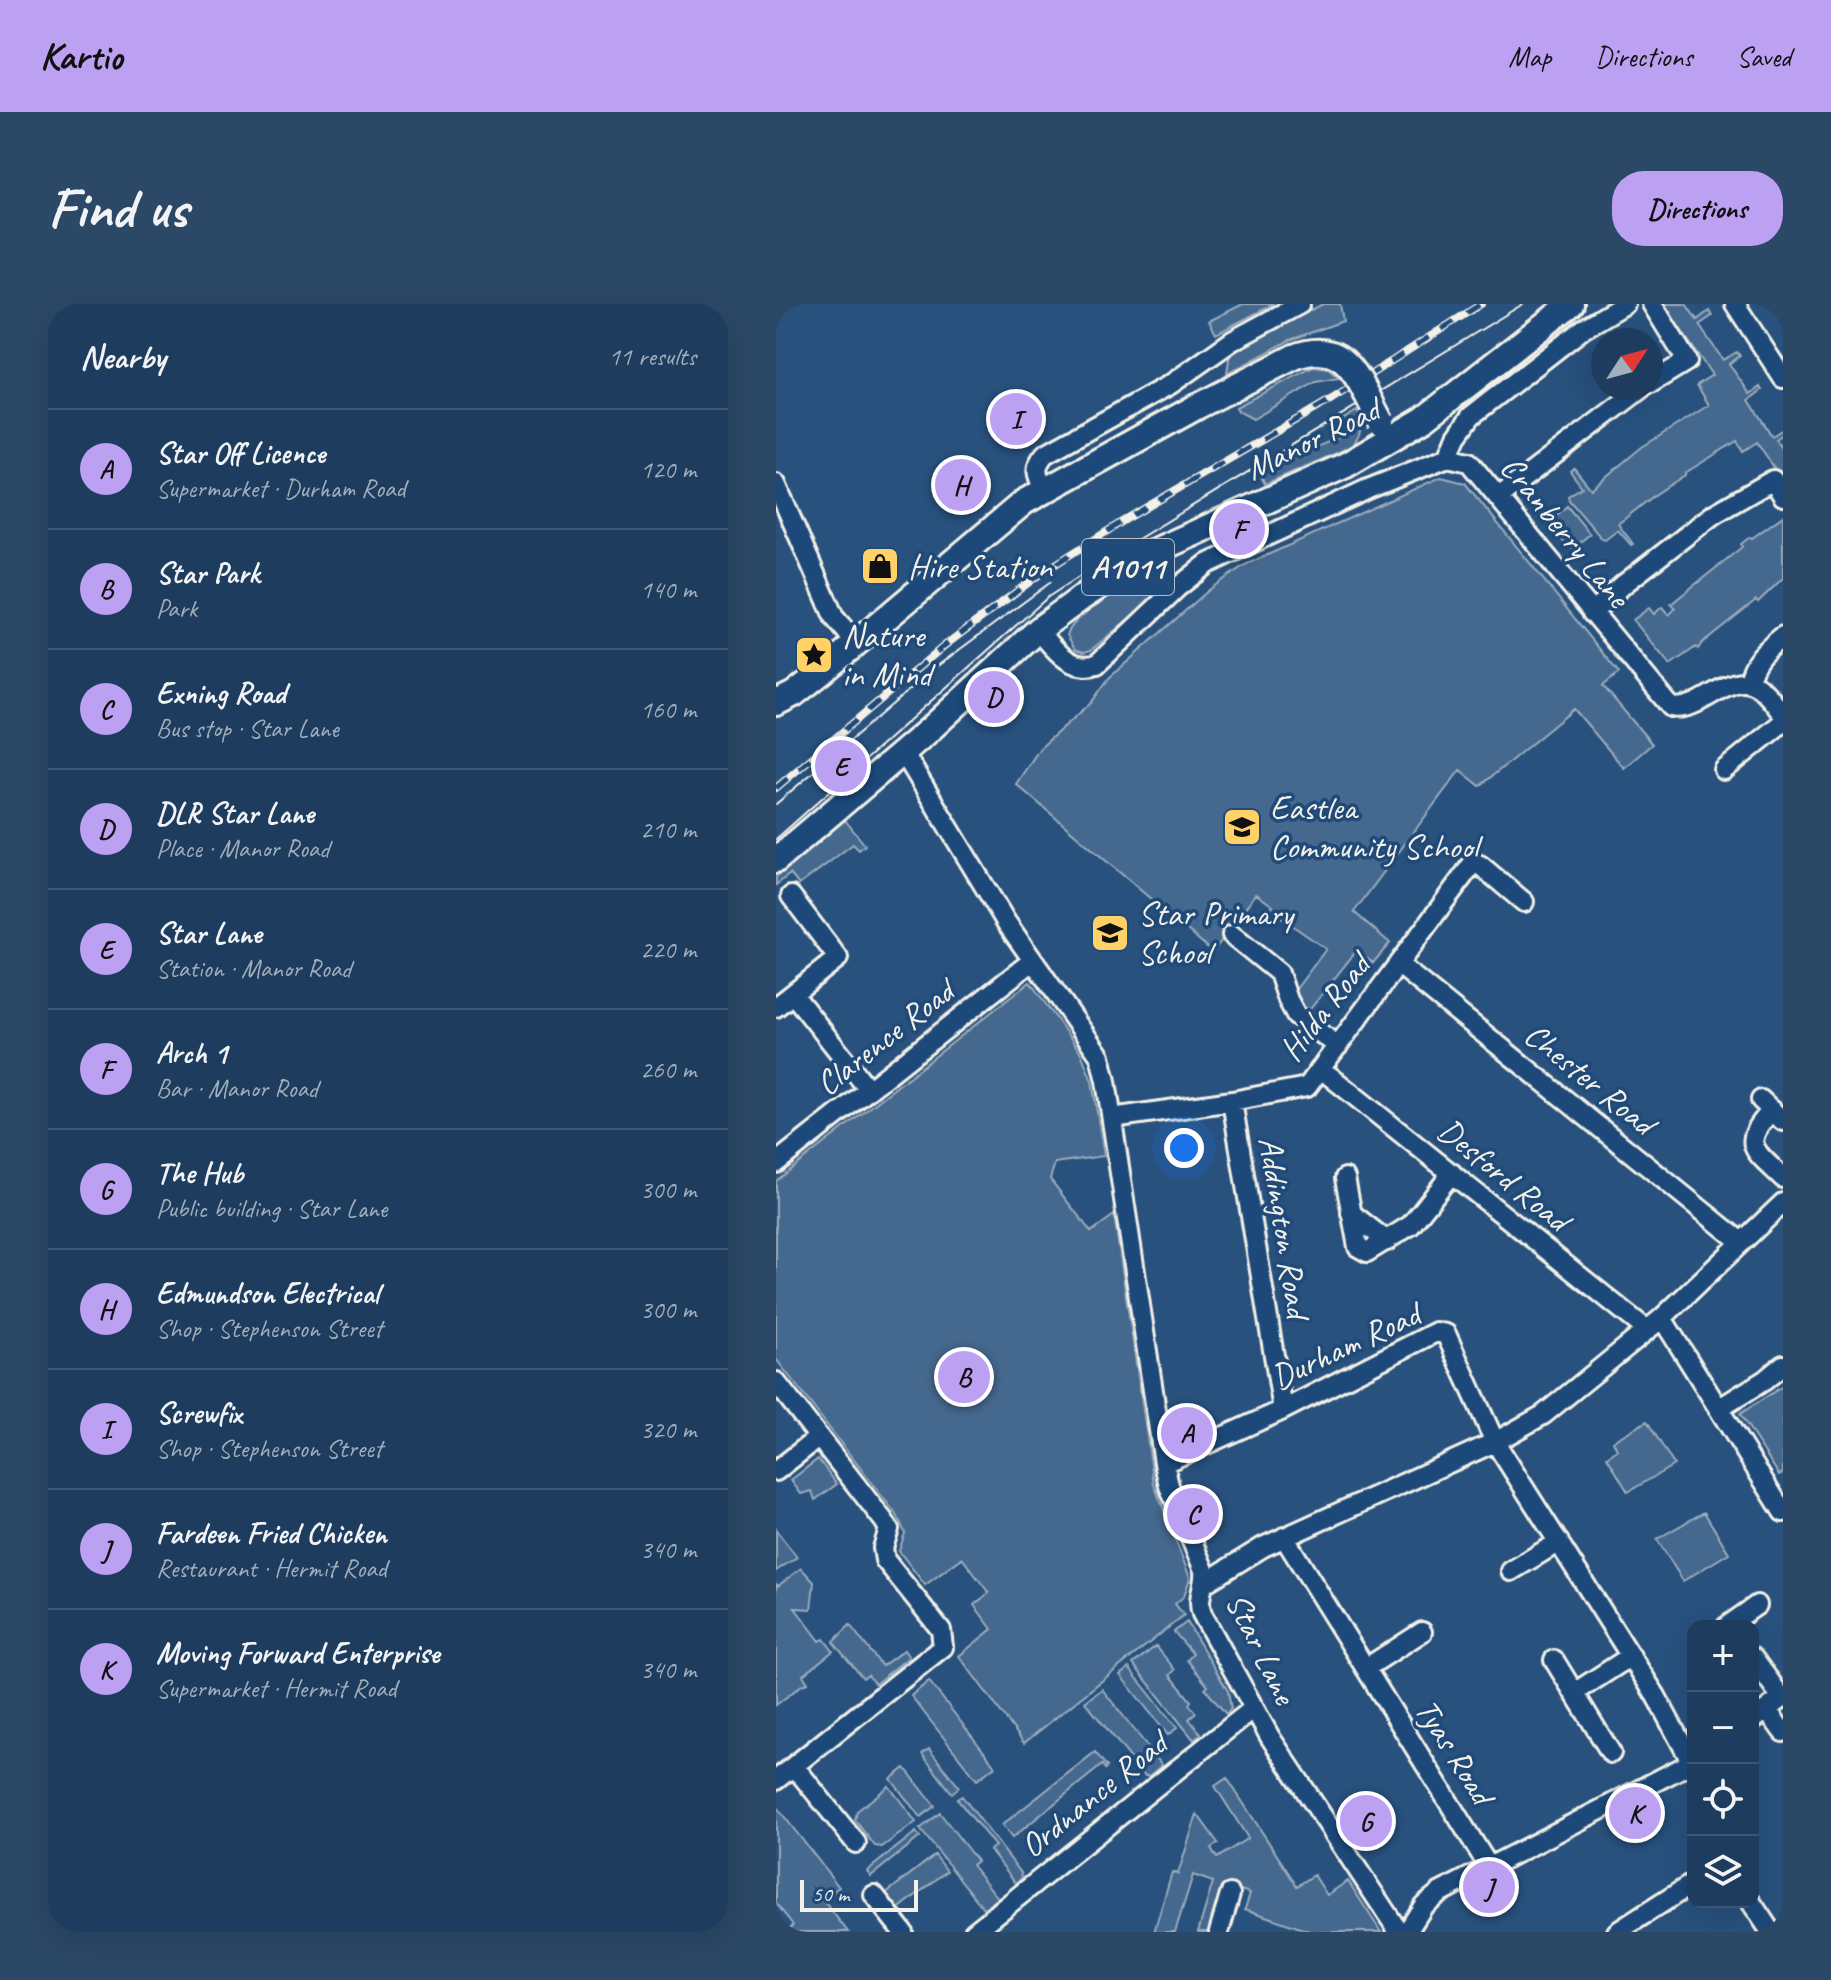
<!DOCTYPE html>
<html lang="en">
<head>
<meta charset="utf-8">
<style>
	body { margin:0; font-family:Caveat,sans-serif; background:#2b4867; color:#f1f3f6 }
	.controls { position:absolute; right:24px; bottom:24px; display:grid; overflow:hidden; border-radius:16px; box-shadow:0 8px 32px #0002 }
	.controls button { width:72px; height:72px; display:grid; place-items:center; padding:0; border:0; border-bottom:2px solid #3c5673; background:#1e3d5e; color:#f1f3f6; font:40px sans-serif }
	.compass { position:absolute; left:815px; top:24px; width:72px; height:72px; border-radius:50%; background:#1e3d5e; box-shadow:0 8px 32px #0002; rotate:54deg }
	.scale { position:absolute; left:24px; bottom:20px; width:118px; box-sizing:border-box; padding-left:8px; border:4px solid #f4f1e8; border-top:0; font-size:22px; line-height:28px; white-space:nowrap; color:#f4f1e8; -webkit-text-stroke:6px #1f4a7a; paint-order:stroke }
	.you { position:absolute; left:408px; top:844px; width:28px; height:28px; margin:-20px; border:6px solid #fff; border-radius:50%; background:#1a73e8; box-shadow:0 0 0 12px #1a73e833 }
	.badge { display:grid; place-items:center; width:52px; height:52px; border-radius:50%; background:#bca0f2; color:#111; font-size:26px; font-weight:700 }
	.pin { position:absolute; translate:-50% -50%; border:4px solid #fff; box-shadow:0 2px 8px #0006 }
	.list { margin:0; padding:0; list-style:none }
	h2 { display:flex; justify-content:space-between; align-items:center; height:104px; margin:0; padding:0 32px; font-size:34px }
	h2 small { font-size:26px; font-weight:400; color:#a1aebc }
	.list li { display:grid; grid-template-columns:52px 1fr auto; gap:24px; align-items:center; box-sizing:border-box; height:120px; padding:0 32px; border-top:2px solid #3c5673 }
	.list b { display:block; font-size:30px; white-space:nowrap }
	.list p { margin:0; font-size:26px; white-space:nowrap; color:#a1aebc }
	.list em { font-size:26px; font-style:normal; color:#a1aebc }
	.icon { flex:none; width:44px; height:44px; fill:none; stroke:currentColor; stroke-width:2; stroke-linecap:round; stroke-linejoin:round }
	.map { position:relative; flex:none; width:1007px; height:1628px; overflow:hidden; border-radius:32px }
	header { display:flex; align-items:center; gap:48px; box-sizing:border-box; height:112px; padding:0 40px; background:#bca0f2; color:#111 }
	header strong { font-size:38px }
	nav { display:flex; gap:44px; margin-inline-start:auto; font-size:28px }
	.intro { display:flex; align-items:center; justify-content:space-between; box-sizing:border-box; height:192px; padding:0 48px }
	h1 { margin:0; font-size:56px }
	.button { padding:20px 36px; border-radius:32px; background:#bca0f2; color:#111; font-size:28px; font-weight:700 }
	main { display:flex; gap:48px; padding:0 48px }
	aside { flex:1; background:#1e3d5e; border-radius:32px; box-shadow:0 8px 32px #0002 }
	.map>svg:first-child { display:block }
	.green { fill:#45688e; stroke:#9cacbb; stroke-width:2 }
	.lines { fill:none; stroke-linecap:round; stroke-linejoin:round }
	.minor-casing { stroke:#f4f1e8; stroke-width:24 }
	.major-casing { stroke:#f4f1e8; stroke-width:30 }
	.minor { stroke:#1f4a7a; stroke-width:18 }
	.major { stroke:#1f4a7a; stroke-width:24 }
	.tram { stroke:#f4f1e8; stroke-width:2 }
	.rail-casing { stroke:#f4f1e8; stroke-width:8 }
	.rail { stroke:#1f4a7a; stroke-width:5; stroke-dasharray:15; stroke-linecap:butt }
	.major-bridge-casing { stroke:#f4f1e8; stroke-width:30; stroke-linecap:butt }
	.major-bridge { stroke:#1f4a7a; stroke-width:24 }
	.labels { text-anchor:middle; stroke-width:7; stroke-linejoin:round; paint-order:stroke }
	.shield { fill:#1f4a7a; stroke:#b4bfc7; stroke-width:2 }
	.shield-label { font-size:32px; font-weight:bold; fill:#f4f1e8 }
	.street-label { font-size:34px; fill:#f4f1e8; stroke:#1f4a7a }
	.poi-label { font-size:34px; fill:#f4f1e8; stroke:#1f4a7a; text-anchor:start }
</style>
</head>
<body>
<header>
<strong>Kartio</strong>
<nav><a>Map</a><a>Directions</a><a>Saved</a></nav>
</header>
<div class="intro"><h1>Find us</h1><a class="button">Directions</a></div>
<main>
<aside>
<h2>Nearby<small>11 results</small></h2>
<ul class="list">
<li><span class="badge">A</span><div><b>Star Off Licence</b><p>Supermarket · Durham Road</p></div><em>120 m</em></li>
<li><span class="badge">B</span><div><b>Star Park</b><p>Park</p></div><em>140 m</em></li>
<li><span class="badge">C</span><div><b>Exning Road</b><p>Bus stop · Star Lane</p></div><em>160 m</em></li>
<li><span class="badge">D</span><div><b>DLR Star Lane</b><p>Place · Manor Road</p></div><em>210 m</em></li>
<li><span class="badge">E</span><div><b>Star Lane</b><p>Station · Manor Road</p></div><em>220 m</em></li>
<li><span class="badge">F</span><div><b>Arch 1</b><p>Bar · Manor Road</p></div><em>260 m</em></li>
<li><span class="badge">G</span><div><b>The Hub</b><p>Public building · Star Lane</p></div><em>300 m</em></li>
<li><span class="badge">H</span><div><b>Edmundson Electrical</b><p>Shop · Stephenson Street</p></div><em>300 m</em></li>
<li><span class="badge">I</span><div><b>Screwfix</b><p>Shop · Stephenson Street</p></div><em>320 m</em></li>
<li><span class="badge">J</span><div><b>Fardeen Fried Chicken</b><p>Restaurant · Hermit Road</p></div><em>340 m</em></li>
<li><span class="badge">K</span><div><b>Moving Forward Enterprise</b><p>Supermarket · Hermit Road</p></div><em>340 m</em></li>
</ul>
</aside>
<div class="map">
<svg width="1007" height="1628" viewBox="0 0 1007 1628">
	<rect width="100%" height="100%" fill="#28517e"/>
	<filter id="ink" filterUnits="userSpaceOnUse"><feTurbulence type="fractalNoise" baseFrequency=".0125" numOctaves="2"/><feDisplacementMap in="SourceGraphic" scale="16" xChannelSelector="R" yChannelSelector="G"/><feConvolveMatrix kernelMatrix="1 2 1 2 8 2 1 2 1" color-interpolation-filters="sRGB"/></filter>
	<g filter="url(#ink)">
		<path class="green" d="M 467,0 L 498,0 L 440,30 L 433,17 Z
			M 547,0 L 564,0 L 567,17 L 514,36 L 451,70 L 454,47 Z
			M 887,0 L 910,0 L 921,16 L 933,7 L 936,12 L 923,21 L 947,56 L 961,48 L 964,52 L 953,60 L 974,90 L 984,83 L 986,86 L 973,96 L 996,132 L 1007,125 L 1007,130 L 1000,135 L 1007,146 L 1007,177 L 981,138 L 967,147 L 961,137 L 909,169 L 909,171 L 880,190 L 842,220 L 857,240 L 855,241 L 842,226 L 829,236 L 826,235 L 793,196 L 792,192 L 806,183 L 794,167 L 798,164 L 815,185 L 866,143 L 933,101 L 921,81 L 936,71 Z
			M 537,63 L 552,65 L 563,74 L 540,78 L 477,115 L 462,107 L 460,103 Z
			M 581,107 C 588,121 585,135 572,144 L 489,180 L 483,168 L 564,133 L 570,127 L 566,116 Z
			M 665,173 L 689,179 L 843,369 L 827,382 L 876,440 L 848,464 L 798,405 L 704,482 L 684,466 L 578,608 L 614,639 L 597,659 L 581,646 L 531,709 L 525,704 L 517,689 L 550,645 L 494,606 L 497,602 L 480,590 L 437,648 L 240,480 L 264,444 L 315,399 L 333,374 L 434,285 L 469,261 Z
			M 791,202 L 814,230 L 797,244 L 792,243 L 772,219 Z
			M 1007,212 L 1007,274 L 982,298 L 980,296 L 926,339 L 922,345 L 920,343 L 894,361 L 857,316 L 873,304 L 878,310 L 886,303 L 893,311 L 899,305 L 895,300 L 966,243 L 965,240 L 974,233 L 976,234 Z
			M 385,263 L 396,279 L 315,346 L 308,348 L 299,345 L 291,331 C 300,305 361,277 385,263 Z
			M 69,516 L 89,541 L 83,546 L 77,540 L 23,581 L 14,570 L 0,581 L 0,573 Z
			M 254,678 L 305,749 L 316,777 L 328,852 L 279,859 L 274,875 L 315,928 L 338,911 L 378,1180 L 414,1274 L 408,1292 L 399,1300 L 408,1311 L 248,1439 L 183,1352 L 216,1325 L 198,1301 L 213,1289 L 186,1254 L 149,1281 L 123,1247 L 129,1229 L 122,1213 L 0,1055 L 0,877 Z
			M 1007,1082 L 1007,1169 L 1003,1171 L 964,1110 Z
			M 871,1117 L 898,1161 L 852,1188 L 831,1153 L 841,1146 L 837,1137 Z
			M 42,1155 L 61,1180 L 39,1196 L 36,1187 L 25,1190 L 15,1176 Z
			M 928,1208 L 953,1249 L 907,1277 L 881,1235 Z
			M 0,1226 L 21,1253 L 0,1267 Z
			M 25,1264 L 38,1278 L 35,1305 L 19,1304 L 44,1337 L 48,1335 L 57,1347 L 27,1371 L 32,1379 L 26,1381 L 0,1401 L 0,1280 L 2,1282 Z
			M 411,1318 L 452,1387 L 455,1405 L 450,1410 L 429,1385 L 432,1382 L 411,1356 L 417,1350 L 398,1328 Z
			M 74,1321 L 106,1362 L 128,1346 L 133,1353 L 99,1380 L 92,1371 L 87,1374 L 57,1338 Z
			M 380,1342 L 399,1366 L 394,1371 L 415,1397 L 413,1400 L 420,1409 L 413,1415 L 425,1430 L 418,1436 L 357,1360 Z
			M 353,1364 L 401,1424 L 392,1431 L 344,1371 Z
			M 153,1377 L 219,1462 L 201,1476 L 135,1392 Z
			M 326,1385 L 386,1461 L 373,1472 L 369,1472 L 309,1398 Z
			M 153,1445 L 183,1483 L 176,1489 L 146,1450 Z
			M 319,1448 L 331,1463 L 329,1465 L 326,1461 L 236,1534 L 226,1521 Z
			M 129,1464 L 159,1502 L 144,1513 L 115,1475 Z
			M 451,1474 L 521,1582 L 538,1571 L 551,1591 L 572,1577 L 605,1628 L 536,1628 L 469,1605 L 474,1589 L 448,1581 L 433,1628 L 422,1628 L 437,1578 L 417,1571 L 399,1628 L 378,1628 L 396,1568 L 402,1570 L 421,1510 L 442,1539 L 435,1544 L 441,1554 L 472,1534 L 439,1482 Z
			M 113,1482 L 140,1518 L 106,1543 L 99,1542 L 79,1516 L 81,1507 Z
			M 186,1492 L 245,1569 L 246,1574 L 240,1579 L 214,1546 L 219,1542 L 181,1495 Z
			M 0,1502 L 63,1583 L 47,1596 L 72,1628 L 9,1628 L 17,1621 L 0,1599 Z
			M 164,1509 L 201,1557 L 196,1561 L 222,1594 L 208,1605 L 144,1525 Z
			M 140,1528 L 144,1533 L 95,1572 L 91,1567 Z
			M 159,1551 L 171,1567 L 121,1606 L 109,1590 Z"/>
		<g class="lines">
			<defs>
				<path id="minor" d="M 959,0 L 1007,74
					M 875,79 L 911,57 L 876,0
					M 672,153 L 681,132 L 695,112 L 807,25 L 849,0
					M 0,180 L 58,313 L 80,339
					M 268,186 C 261,171 257,164 269,150 L 395,80 L 456,37 L 524,0
					M 723,193 L 866,84
					M 816,309 L 848,280 L 938,210 L 997,176 L 1007,192
					M 262,326 C 278,344 294,369 321,360 L 402,283 L 431,260 L 592,185 L 672,153 L 693,158 L 895,403 C 928,410 955,359 986,386 C 994,393 1000,402 1007,410
					M 973,378 C 977,356 990,346 1007,332
					M 127,448 L 230,618 L 324,752 L 330,777 L 388,1159 L 393,1182 L 428,1266 C 430,1283 420,1292 426,1310 L 494,1433 L 623,1628
					M 948,466 L 1007,418
					M 456,631 L 503,669 L 512,696 L 520,711 L 562,742
					M 622,660 L 965,938
					M 17,690 L 93,786
					M 0,703 L 62,654 L 15,592
					M 545,765 L 871,1026
					M 985,796 L 1007,817
					M 456,797 L 507,1106
					M 996,806 C 964,841 977,845 1007,874
					M 336,814 L 456,797 L 531,783 L 697,559 L 704,561 L 748,598
					M 0,859 L 256,657
					M 569,874 L 582,943 L 591,948 L 635,921 L 676,869
					M 575,909 L 611,937
					M 886,1014 L 1007,1208
					M 0,1078 L 108,1217 L 113,1225 L 107,1244 L 109,1256 L 165,1326 L 167,1343 L 0,1476
					M 944,1104 L 989,1076 L 1007,1061
					M 388,1159 L 507,1106 L 660,1028 L 670,1030 L 719,1138 L 880,1392 L 916,1459
					M 0,1167 L 43,1133
					M 508,1233 L 713,1563
					M 735,1267 L 783,1238
					M 427,1280 L 487,1243 L 719,1138 L 767,1111 L 886,1014 L 1007,899
					M 951,1322 L 981,1301
					M 977,1354 L 1006,1394
					M 778,1356 L 835,1449
					M 590,1364 L 646,1328
					M 798,1389 L 855,1352
					M 991,1406 L 1007,1428
					M 977,1416 L 1007,1393
					M 18,1462 L 80,1539
					M 98,1591 L 127,1628
					M 975,1598 L 995,1628
					M 198,1628 L 478,1404
					M 443,1628 L 454,1590
					M 631,1628 L 648,1601 L 663,1589 L 917,1458
					M 841,1628 L 917,1579"/>
				<path id="major" d="M 0,399 L 18,390 L 46,368 L 248,198 L 422,102 L 518,53
					M 0,556 L 152,427 L 262,326 L 308,292 L 379,247 L 570,161 L 648,115 L 795,0"/>
			</defs>
			<use href="#minor" class="minor-casing"/>
			<use href="#major" class="major-casing"/>
			<use href="#minor" class="minor"/>
			<use href="#major" class="major"/>
			<path class="tram" d="M 0,500 L 160,363 L 275,278
				M 0,535 L 272,293 L 349,243 L 747,0"/>
			<defs>
				<path id="rail" d="M 0,484 L 168,342 L 264,270 L 352,214 L 556,95 L 705,0"/>
			</defs>
			<use href="#rail" class="rail-casing"/>
			<use href="#rail" class="rail"/>
			<defs>
				<path id="major-bridge" d="M 518,53 C 572,32 583,79 605,118"/>
			</defs>
			<use href="#major-bridge" class="major-bridge-casing"/>
			<use href="#major-bridge" class="major-bridge"/>
		</g>
	</g>
	<defs>
		<symbol id="shop-square" viewBox="-11 -11 22 22"><rect x="-9" y="-9" width="18" height="18" rx="4" fill="#ffd166" stroke="#1f4a7a"/><path d="M-5-2.5h2.3a2.7 3.5 0 0 1 5.4 0H5L5.5 6h-11ZM-1.5-2.5h3a1.5 2.3 0 0 0-3 0Z" fill="#111"/></symbol>
		<symbol id="sight-square" viewBox="-11 -11 22 22"><rect x="-9" y="-9" width="18" height="18" rx="4" fill="#ffd166" stroke="#1f4a7a"/><path d="M0-6L1.8-2.2L6-1.7L2.9 1.2L3.7 5.4L0 3.3L-3.7 5.4L-2.9 1.2L-6-1.7L-1.8-2.2Z" fill="#111"/></symbol>
		<symbol id="school-square" viewBox="-11 -11 22 22"><rect x="-9" y="-9" width="18" height="18" rx="4" fill="#ffd166" stroke="#1f4a7a"/><path d="M0-5L7-2L0 1L-7-2ZM-4 1L0 2.5L4 1V4Q0 6-4 4Z" fill="#111"/></symbol>
	</defs>
	<g fill-rule="evenodd">
		<use href="#shop-square" x="82" y="240" width="44" height="44"/>
		<use href="#sight-square" x="16" y="329" width="44" height="44"/>
		<use href="#school-square" x="444" y="501" width="44" height="44"/>
		<use href="#school-square" x="312" y="607" width="44" height="44"/>
	</g>
	<g class="labels">
		<rect class="shield" x="306" y="235" width="92" height="56" rx="6"/>
		<g class="shield-label">
			<text x="352" y="274">A1011</text>
		</g>
		<g class="street-label">
			<text transform="translate(536 134) rotate(-26)" y="12">Manor Road</text>
			<text transform="translate(790 227) rotate(51)" y="12">Cranberry Lane</text>
			<text transform="translate(548 703) rotate(-52)" y="12">Hilda Road</text>
			<text transform="translate(108 733) rotate(-38)" y="12">Clarence Road</text>
			<text transform="translate(814 774) rotate(39)" y="12">Chester Road</text>
			<text transform="translate(728 870) rotate(39)" y="12">Desford Road</text>
			<text transform="translate(509 923) rotate(81)" y="12">Addington Road</text>
			<text transform="translate(569 1041) rotate(-25)" y="12">Durham Road</text>
			<text transform="translate(486 1344) rotate(64)" y="12">Star Lane</text>
			<text transform="translate(679 1447) rotate(58)" y="12">Tyas Road</text>
			<text transform="translate(317 1490) rotate(-39)" y="12">Ordnance Road</text>
		</g>
		<g class="poi-label">
			<text x="132" y="274">Hire Station</text>
			<text x="66" y="343">Nature<tspan x="66" dy="39">in Mind</tspan></text>
			<text x="494" y="515">Eastlea<tspan x="494" dy="39">Community School</tspan></text>
			<text x="362" y="621">Star Primary<tspan x="362" dy="39">School</tspan></text>
		</g>
	</g>
</svg>
<div class="controls">
<button>+</button>
<button>−</button>
<button><svg class="icon" aria-label="locate" viewBox="0 0 24 24"><circle cx="12" cy="12" r="6"/><path d="M12 2v4M12 18v4M2 12h4M18 12h4"/></svg></button>
<button><svg class="icon" aria-label="layers" viewBox="0 0 24 24"><path d="M12 4l9 5-9 5-9-5zM3 14l9 5 9-5"/></svg></button>
</div>
<svg class="compass" viewBox="-18 -18 36 36"><path d="M0-13l5 13h-10z" fill="#e53935"/><path d="M0 13l5-13h-10z" fill="#a1aebc"/></svg>
<div class="scale">50 m</div>
<div class="you"></div>
<div class="pin badge" style="left:411px;top:1129px">A</div>
<div class="pin badge" style="left:188px;top:1073px">B</div>
<div class="pin badge" style="left:417px;top:1210px">C</div>
<div class="pin badge" style="left:218px;top:393px">D</div>
<div class="pin badge" style="left:65px;top:462px">E</div>
<div class="pin badge" style="left:463px;top:225px">F</div>
<div class="pin badge" style="left:590px;top:1517px">G</div>
<div class="pin badge" style="left:185px;top:181px">H</div>
<div class="pin badge" style="left:240px;top:115px">I</div>
<div class="pin badge" style="left:713px;top:1583px">J</div>
<div class="pin badge" style="left:859px;top:1509px">K</div>
</div>
</main>
</body>
</html>
